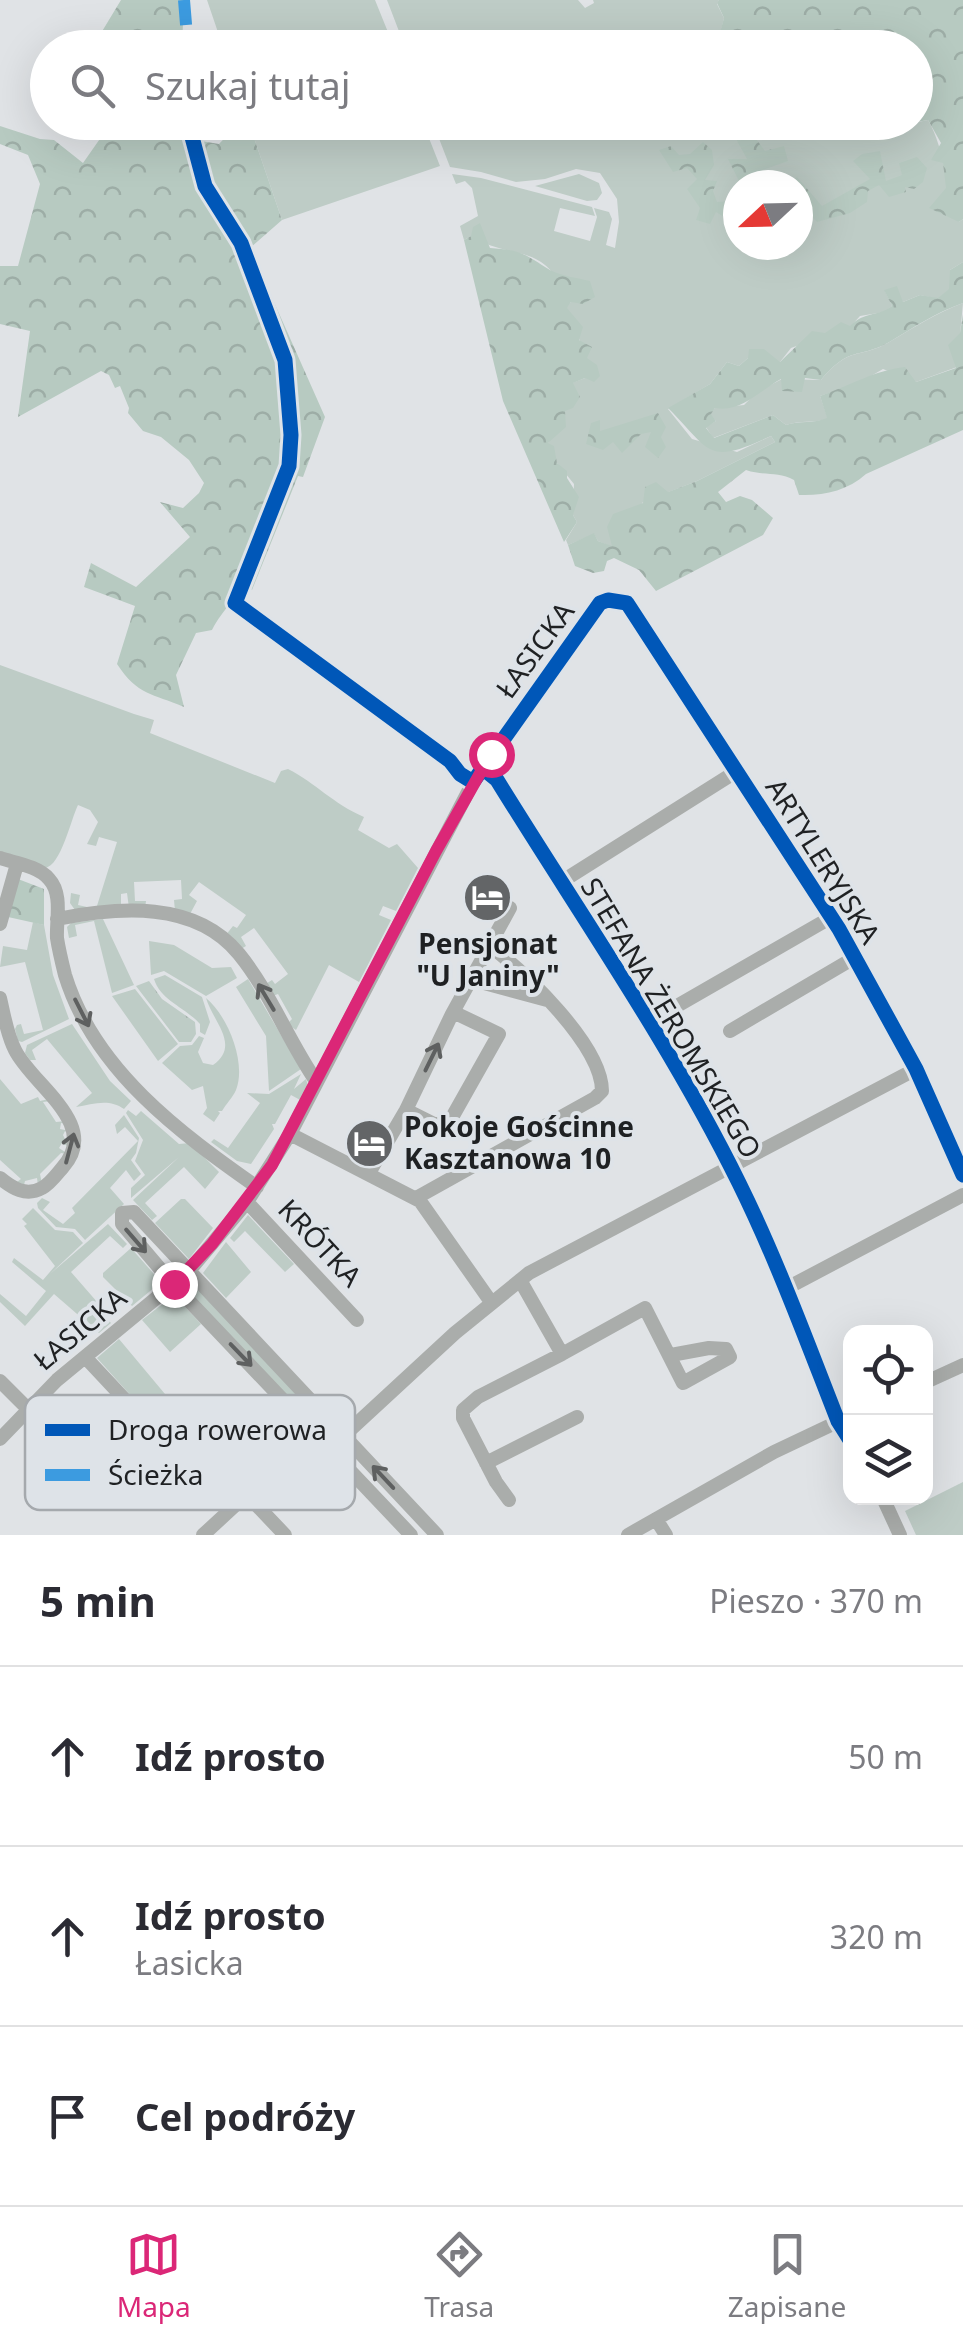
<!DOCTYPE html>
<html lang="pl">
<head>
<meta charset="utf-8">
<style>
	body { margin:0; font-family:"Noto Sans",sans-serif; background:#f2f2f3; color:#2b2b33 }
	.controls { position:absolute; right:30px; bottom:30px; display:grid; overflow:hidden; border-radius:20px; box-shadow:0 10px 40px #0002 }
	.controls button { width:90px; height:90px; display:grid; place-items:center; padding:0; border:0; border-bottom:2px solid #e1e1e2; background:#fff; color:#2b2b33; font:50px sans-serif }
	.compass { position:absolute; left:723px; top:170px; width:90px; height:90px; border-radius:50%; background:#fff; box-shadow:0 10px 40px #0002; rotate:248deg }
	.stop { position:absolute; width:30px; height:30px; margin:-22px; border:8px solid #db2777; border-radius:50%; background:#fff }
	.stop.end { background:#db2777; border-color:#fff; box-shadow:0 2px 10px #0008 }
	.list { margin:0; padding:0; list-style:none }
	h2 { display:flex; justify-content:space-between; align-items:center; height:130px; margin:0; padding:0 40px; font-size:42px }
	h2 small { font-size:32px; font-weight:400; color:#7c7c81 }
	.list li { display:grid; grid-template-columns:65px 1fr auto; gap:30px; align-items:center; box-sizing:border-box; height:180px; padding:0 40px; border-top:2px solid #e1e1e2 }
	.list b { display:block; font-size:38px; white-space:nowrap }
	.list p { margin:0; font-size:32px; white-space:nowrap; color:#7c7c81 }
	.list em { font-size:32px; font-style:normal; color:#7c7c81 }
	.icon { flex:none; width:55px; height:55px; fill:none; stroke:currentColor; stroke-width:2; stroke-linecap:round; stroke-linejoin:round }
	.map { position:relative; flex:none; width:963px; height:1535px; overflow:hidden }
	.search { position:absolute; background:#fff; box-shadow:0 10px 40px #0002; left:30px; right:30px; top:30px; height:110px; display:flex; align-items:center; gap:25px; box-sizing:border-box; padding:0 35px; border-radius:55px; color:#7c7c81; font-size:38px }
	.sheet { height:670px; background:#fff }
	nav { display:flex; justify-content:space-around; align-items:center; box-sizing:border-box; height:140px; border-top:2px solid #e1e1e2; background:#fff; font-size:28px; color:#7c7c81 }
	nav a { display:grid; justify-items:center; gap:5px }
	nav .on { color:#db2777 }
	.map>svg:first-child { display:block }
	.green { fill:#beccc6; fill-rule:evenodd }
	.forest { fill:url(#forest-crowns) }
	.park { fill:url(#park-tufts) }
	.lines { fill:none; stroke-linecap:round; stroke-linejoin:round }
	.minor { stroke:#aaadab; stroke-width:14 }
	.quiet { stroke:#3c9be0; stroke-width:12; stroke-dasharray:25 12; stroke-linecap:butt }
	.cycleway-casing { stroke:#dee3e8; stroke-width:21 }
	.cycleway { stroke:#0057b8; stroke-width:15 }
	.oneway { stroke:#5e6060 }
	.route { stroke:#db2777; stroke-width:12 }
	.labels { text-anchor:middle; stroke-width:8; stroke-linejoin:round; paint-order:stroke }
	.street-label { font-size:28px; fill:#1f2123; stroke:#dee3e8 }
	.poi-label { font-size:28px; font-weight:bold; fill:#1f2123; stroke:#dee3e8 }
	.key { fill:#dee3e8; stroke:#a5a9ad; stroke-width:2.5 }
	.key-label { font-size:28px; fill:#1f2123 }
</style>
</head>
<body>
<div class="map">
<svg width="963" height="1535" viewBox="0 0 963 1535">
	<defs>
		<pattern id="forest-crowns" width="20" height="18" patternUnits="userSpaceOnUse" patternTransform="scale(2.5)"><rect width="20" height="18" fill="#b7cac1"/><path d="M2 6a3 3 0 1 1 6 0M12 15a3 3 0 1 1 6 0" fill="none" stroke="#9dada6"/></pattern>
		<pattern id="park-tufts" width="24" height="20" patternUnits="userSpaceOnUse" patternTransform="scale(2.5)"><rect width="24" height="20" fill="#beccc6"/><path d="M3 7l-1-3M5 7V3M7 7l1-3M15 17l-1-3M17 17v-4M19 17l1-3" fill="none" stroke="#a3afaa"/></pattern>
	</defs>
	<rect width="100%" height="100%" fill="#e0e3e6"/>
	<path class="green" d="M 207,0 L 375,0 L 394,47 L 223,47 Z
		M 387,0 L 578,0 L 585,8 L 594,3 L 593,0 L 719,0 L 717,4 L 724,18 L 718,43 L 728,47 L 405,47 Z
		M 928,120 C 946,152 945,186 959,222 L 963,219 L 963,262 L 950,270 L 950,289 L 938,299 L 920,295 L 903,302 L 885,291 L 892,306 L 884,312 L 860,316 L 851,326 L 791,348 L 780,362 L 748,358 L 739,366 L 727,362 L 710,384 L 668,409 L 692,439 L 737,452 L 771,436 L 775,442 L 697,481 L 643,502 L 612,547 L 598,541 L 594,534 L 568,545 L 566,540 L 577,522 L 573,515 L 574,484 L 557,463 L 547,444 L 556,432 L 572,383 L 585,378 L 587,358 L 566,308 L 571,302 C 562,288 555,271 541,262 C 523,250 496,252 471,236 L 464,240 L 460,226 L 478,216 L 472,188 L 465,181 L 456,184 L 452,174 L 481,178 L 592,207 L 595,216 L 560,208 L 554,231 L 590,241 L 597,217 L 594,208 L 609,212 L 612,219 L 606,245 L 615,248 L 619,222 L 617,199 L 600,173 L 576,169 L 545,179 L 516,182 L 481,172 L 450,167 L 433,123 L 858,122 L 863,133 ZM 738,185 L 798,185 L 798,245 L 738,245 Z
		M 249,123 L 423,123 L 440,166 L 282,220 Z
		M 579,174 L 599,183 L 602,193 L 597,200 L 587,201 L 535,186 Z
		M 963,303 L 957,367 L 916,382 L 883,369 L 859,383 L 820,396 L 828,419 C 813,423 801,420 786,425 L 773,415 L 713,438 L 706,427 L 716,421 L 710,414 L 715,408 L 744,405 L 757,392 L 782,379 L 821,380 C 851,344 860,360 891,341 C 915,327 936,313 963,303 Z
		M 0,665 L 134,714 L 154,720 L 150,733 L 275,783 L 281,771 L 288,769 C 317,784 332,803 364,817 L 358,830 L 389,848 L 397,844 L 418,868 L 396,911 L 383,906 L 379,915 L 391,920 L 359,982 L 329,965 L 296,1030 L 287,1024 L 292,1019 L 278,994 L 270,997 L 264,985 L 272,980 L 275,984 L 288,974 L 254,928 L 241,937 L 246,946 L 241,949 L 225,936 L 233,926 L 237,928 L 246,915 L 199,882 L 189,895 L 197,901 L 190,914 L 175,911 L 174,900 L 182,899 L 181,880 L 134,882 L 135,901 L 146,901 L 145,908 L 129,908 L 127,893 L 121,894 L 121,909 L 75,910 L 70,903 L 71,893 L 80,895 L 78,905 L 96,909 L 117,842 L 99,837 L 96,846 L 87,844 L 98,822 L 90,810 L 78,805 C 71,819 61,866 45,868 C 33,870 12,856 0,852 Z
		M 103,919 L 134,985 L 112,993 L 94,921 L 75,925 L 77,936 L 69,938 L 67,927 L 71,923 Z
		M 33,922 L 44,925 L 53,975 L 69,1019 L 22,1042 L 18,1041 L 15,1029 L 17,1025 L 21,1024 L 24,1034 L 43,1030 L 25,962 L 0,967 L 3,946 L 27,950 Z
		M 149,941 L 174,945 L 212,968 L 231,967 L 237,978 L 206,996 L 164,971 L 151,975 Z
		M 165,975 L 202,997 L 210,1022 L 205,1035 L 200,1032 L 200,1024 C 185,1007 161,1001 154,979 Z
		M 248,979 L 301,1069 L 269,1091 L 266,1036 L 236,987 Z
		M 135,989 L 178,1044 L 158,1061 L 112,996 Z
		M 206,998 C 227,1015 247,1062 236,1090 C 233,1097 226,1104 222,1111 L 218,1111 L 220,1113 L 214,1122 L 203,1114 L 207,1108 L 203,1086 L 192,1090 L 162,1063 L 180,1046 L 192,1045 L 199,1036 L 204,1038 L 198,1052 L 203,1063 L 213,1065 C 241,1045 213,1022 206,998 Z
		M 72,1024 L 110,1081 L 131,1101 L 124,1109 C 109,1098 93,1104 76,1107 L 92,1093 L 47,1039 L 32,1050 L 36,1060 L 30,1060 L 25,1053 L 27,1045 Z
		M 301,1074 L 294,1089 L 306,1079 L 309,1089 L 304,1102 L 291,1095 L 275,1124 L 272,1124 L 274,1129 L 251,1164 L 237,1161 L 211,1142 L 214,1139 L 228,1148 L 260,1103 L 247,1093 L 269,1094 Z
		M 0,1079 L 21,1104 L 38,1097 L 40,1101 L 49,1099 L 51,1101 L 43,1102 L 56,1122 L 66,1121 L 68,1124 L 61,1123 L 60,1129 L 70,1131 L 70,1134 L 65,1131 L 63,1135 L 69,1147 L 62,1143 L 59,1148 L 68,1154 L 61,1153 L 40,1174 L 42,1184 L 38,1186 L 37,1178 L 25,1181 L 23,1189 L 14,1184 L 21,1179 L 0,1160 Z
		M 128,1110 L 136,1116 L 141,1111 L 179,1144 L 190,1143 L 219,1172 L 205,1189 L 184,1167 L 145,1203 L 157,1216 L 152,1220 L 133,1200 L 179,1157 L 131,1198 L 131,1188 L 145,1175 L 135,1161 L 143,1140 L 126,1113 Z
		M 124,1115 L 139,1138 L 136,1153 L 131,1160 L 141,1174 L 134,1181 L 126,1170 L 110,1188 L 124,1204 L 85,1240 L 75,1229 L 56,1227 L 38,1208 L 37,1203 L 42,1198 L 50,1202 L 43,1210 L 63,1224 L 75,1213 L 72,1208 L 138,1141 L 125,1127 L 117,1134 L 115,1125 Z
		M 181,1199 L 185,1199 L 213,1228 L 189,1259 L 155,1223 Z
		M 33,1208 L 55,1230 L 73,1232 L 83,1243 L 50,1274 L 108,1224 L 127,1244 L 123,1248 L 110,1236 L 71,1272 L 98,1303 L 95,1306 L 111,1323 L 99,1333 L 54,1294 L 25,1326 L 0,1302 L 0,1294 L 26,1316 L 46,1291 L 12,1262 L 14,1258 L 43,1280 L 55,1266 L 24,1226 L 27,1224 L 22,1219 Z
		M 248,1215 L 294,1264 L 285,1272 L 245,1231 L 234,1242 L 230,1238 Z
		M 226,1242 L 251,1272 L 226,1298 L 203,1273 Z
		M 131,1248 L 161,1282 L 132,1306 L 103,1277 L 103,1273 Z
		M 195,1285 L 317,1416 L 315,1421 L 313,1422 L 187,1291 Z
		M 174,1295 L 201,1324 L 170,1352 L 142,1320 Z
		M 119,1339 L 170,1400 L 151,1418 L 97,1358 Z
		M 963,1482 L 963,1535 L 916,1535 L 905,1511 Z"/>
	<path class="forest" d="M 121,0 L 184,0 L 182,47 L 87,47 L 95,43 Z
		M 719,0 L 963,0 L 963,219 L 959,222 L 929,208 L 946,188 L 943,163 L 931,160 L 941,143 L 928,120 L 916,122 L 916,104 L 924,96 L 920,85 L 916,85 L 916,48 L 814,47 L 818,38 L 793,34 L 779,38 L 776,47 L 728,47 L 717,43 L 724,18 L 717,3 Z
		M 111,123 L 183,123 L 189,139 L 219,144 L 239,123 L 249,123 L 282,220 L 250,248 L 325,417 L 303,477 L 298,476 L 252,590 L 238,576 C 237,604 224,606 212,630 L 196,633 L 176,675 L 184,707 C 152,693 138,696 117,664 L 135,606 L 84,587 L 91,563 L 136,587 L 190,537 L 160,502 L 183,508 L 199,493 L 204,483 L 189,460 L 161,437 L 143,431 L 128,413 L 129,408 L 120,386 L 115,388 L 109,375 L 101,371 L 18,417 L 30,331 L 0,324 L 0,266 L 18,266 L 40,184 L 28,155 L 0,144 L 0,126 L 40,139 L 54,140 L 83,163 Z
		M 719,123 L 746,125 L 765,151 L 784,146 L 788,161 L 751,174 L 756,185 L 741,185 L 728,159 L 747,159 L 736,139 L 723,138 Z
		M 703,142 L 712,150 L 714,165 L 705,180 L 717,181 L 713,191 L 717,202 L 733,201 L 735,213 L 724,217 L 716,212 L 710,224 L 696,220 L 700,208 L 687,189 L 697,179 L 687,168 L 673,172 L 659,150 L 671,146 L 679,155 L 690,154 Z
		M 880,151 L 886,181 L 902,175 L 899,163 L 917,157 L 927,168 L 923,182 L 914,189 L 905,187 L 906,192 L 889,197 L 879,185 L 868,191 L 867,202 L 850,213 L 817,222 L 802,206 L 798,209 L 798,185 L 784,185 L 797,177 L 822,206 L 870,179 L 853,161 L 862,154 Z
		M 480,223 L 490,248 C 522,250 524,254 550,270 C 561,276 578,278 590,281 L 595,297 L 583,304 L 571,302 L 567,308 L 583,327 L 579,340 L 592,347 L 587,358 L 597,365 L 600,376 L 594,382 L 585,378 L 573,383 L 580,397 L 573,408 L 565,411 L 566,427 L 548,443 L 554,446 L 557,463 L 567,471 L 567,478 L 579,497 L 573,515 L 577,522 L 564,542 L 503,401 L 464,240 L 471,236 L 473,227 Z
		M 963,262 L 963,303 C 935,313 916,326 891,341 C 859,360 851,344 821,380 L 805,378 L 802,392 L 782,391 L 781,379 C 759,391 741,413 715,408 L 711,414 L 716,421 L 706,428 L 714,438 L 773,415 L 786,425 C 800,420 813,424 827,418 L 820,396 C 849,386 875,370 905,367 L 916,382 L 956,368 L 948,345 L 960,333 L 963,314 L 963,430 L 866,474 C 847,491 823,496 799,495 L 794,480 C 778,471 763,476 746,470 L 718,492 L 726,502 L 740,496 L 752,500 L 773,518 L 763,535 L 656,591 L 639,570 L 614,558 L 607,561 L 604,571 L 593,573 L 575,566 L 568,545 L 594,533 L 598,541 L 612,546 L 607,527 L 613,514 L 643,503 L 645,487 L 656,482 L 668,492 L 697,481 L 775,442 L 771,436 C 706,466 712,452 668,408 L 710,384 L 727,362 L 739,366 L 748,358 L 749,349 L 764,349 L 780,362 L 812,331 L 825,333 L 841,322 L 850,326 C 865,311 877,317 892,306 L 884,290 L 897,286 L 903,302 L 920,295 L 938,298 L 949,289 L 950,270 Z
		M 658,413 L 666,427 L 661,437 L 666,447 L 658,458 L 645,447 L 651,432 L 641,434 L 622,453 L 613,442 L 603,450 L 586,444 L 591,423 L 600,420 L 600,431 Z
		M 18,879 L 44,889 L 44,925 L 8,917 Z"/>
	<path class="park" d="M 149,981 L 162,999 L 195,1022 L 196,1034 L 191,1042 L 179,1042 L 136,986 Z"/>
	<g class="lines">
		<path class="minor" d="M 481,767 L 497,780 C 579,913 670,1043 739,1183 C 777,1260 807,1342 838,1421 L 850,1440
			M 0,858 C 15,863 38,866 49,879 C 63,894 56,920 57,938 C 59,951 62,963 65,975 C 94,1070 180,1133 257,1187
			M 561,882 L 737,771
			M 57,919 C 118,907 195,900 239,954 C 270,992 288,1040 316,1081
			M 0,924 L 17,864
			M 473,980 L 547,1000
			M 0,998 C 4,1015 7,1035 15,1050 C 32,1085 101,1124 63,1167 C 57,1174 50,1184 42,1188 C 26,1197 12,1188 0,1178
			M 649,1022 L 830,918
			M 730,1031 L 854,958
			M 406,1110 L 436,1125 L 450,1121 L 499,1034 L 453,1012
			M 290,1134 L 420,1201 L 491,1302
			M 369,1173 L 406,1110 L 452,1014 L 510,908
			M 416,1198 L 595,1098 L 602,1091 C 602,1045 524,972 489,945
			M 247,1202 L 357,1320
			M 785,1289 L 963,1195
			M 562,1354 L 645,1308 L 683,1383 L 730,1357 L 726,1349 L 709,1348 L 671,1355
			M 85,1357 L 188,1467
			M 0,1381 L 27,1408
			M 926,1382 L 963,1365
			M 0,1439 L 57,1380 L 189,1271 L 247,1202 L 290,1134 L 481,767 L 590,616 C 601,602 609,598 627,603 L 634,610 C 753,792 878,974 963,1175
			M 338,1441 L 455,1333 L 529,1273 L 916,1069
			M 486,1463 L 577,1417
			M 247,1495 L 285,1535
			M 883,1498 L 900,1535
			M 509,1500 L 496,1482 L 463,1418 L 463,1410 L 478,1397 L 562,1354 L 520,1280
			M 656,1519 L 666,1535
			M 203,1535 L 320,1427
			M 411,1535 L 173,1284 L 122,1224 L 122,1213 L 134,1212 L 437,1535
			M 628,1535 L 774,1452 L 850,1416"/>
		<path class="quiet" d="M 184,0 L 188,48"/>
		<defs>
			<path id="cycleway" d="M 188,122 L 205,186 L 241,243 L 285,360 L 291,435 L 289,466 L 235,603 L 450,761 L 460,774 L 473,782 L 600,603 L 608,600 L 627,603 L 839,929 L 916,1069 L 963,1175
				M 481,767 L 497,780 C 579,913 670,1043 739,1183 C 777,1260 807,1342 838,1421 L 850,1440"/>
		</defs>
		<use href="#cycleway" class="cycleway-casing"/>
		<use href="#cycleway" class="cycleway"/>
	</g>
	<defs><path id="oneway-shaft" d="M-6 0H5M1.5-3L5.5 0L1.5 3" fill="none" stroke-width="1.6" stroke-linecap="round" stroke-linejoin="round" transform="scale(2.5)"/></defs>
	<g class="oneway">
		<use href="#oneway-shaft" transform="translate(266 997) rotate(-121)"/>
		<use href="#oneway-shaft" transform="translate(82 1013) rotate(63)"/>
		<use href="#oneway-shaft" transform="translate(432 1057) rotate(-64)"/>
		<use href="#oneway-shaft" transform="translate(70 1148) rotate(-75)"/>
		<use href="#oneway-shaft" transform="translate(136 1241) rotate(49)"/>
		<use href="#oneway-shaft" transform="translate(241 1355) rotate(46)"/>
		<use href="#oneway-shaft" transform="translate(383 1477) rotate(-133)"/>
	</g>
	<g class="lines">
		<path class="route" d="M 174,1284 L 212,1244 L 272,1165 L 436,851 L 491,754"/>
	</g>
	<defs>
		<symbol id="hotel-disc" viewBox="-11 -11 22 22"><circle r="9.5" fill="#636567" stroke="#dee3e8"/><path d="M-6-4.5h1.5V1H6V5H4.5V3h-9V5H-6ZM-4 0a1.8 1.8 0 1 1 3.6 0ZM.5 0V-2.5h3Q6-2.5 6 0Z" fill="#fff"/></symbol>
	</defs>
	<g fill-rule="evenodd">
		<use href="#hotel-disc" x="460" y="870" width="55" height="55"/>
		<use href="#hotel-disc" x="342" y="1116" width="55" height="55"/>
	</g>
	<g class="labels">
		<g class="street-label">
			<text transform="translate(535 650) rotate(-54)" y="10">ŁASICKA</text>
			<text transform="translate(823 861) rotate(58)" y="10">ARTYLERYJSKA</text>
			<text transform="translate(671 1018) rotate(59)" y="10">STEFANA ŻEROMSKIEGO</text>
			<text transform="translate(320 1243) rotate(47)" y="10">KRÓTKA</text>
			<text transform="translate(80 1329) rotate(-40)" y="10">ŁASICKA</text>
		</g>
		<g class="poi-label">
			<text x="488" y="954">Pensjonat<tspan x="488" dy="32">"U Janiny"</tspan></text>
			<text x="404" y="1137" text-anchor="start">Pokoje Gościnne<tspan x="404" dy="32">Kasztanowa 10</tspan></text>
		</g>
	</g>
	<rect x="25" y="1395" width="330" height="115" rx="15" class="key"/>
	<rect x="45" y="1424" width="45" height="12" fill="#0057b8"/>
	<rect x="45" y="1469" width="45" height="12" fill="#3c9be0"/>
	<g class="key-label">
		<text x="108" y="1440">Droga rowerowa</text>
		<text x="108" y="1485">Ścieżka</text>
	</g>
</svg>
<div class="controls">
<button><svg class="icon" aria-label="locate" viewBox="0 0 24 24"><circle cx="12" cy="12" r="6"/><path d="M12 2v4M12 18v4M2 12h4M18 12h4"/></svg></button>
<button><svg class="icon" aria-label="layers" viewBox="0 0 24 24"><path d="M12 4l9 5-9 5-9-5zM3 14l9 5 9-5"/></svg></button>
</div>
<svg class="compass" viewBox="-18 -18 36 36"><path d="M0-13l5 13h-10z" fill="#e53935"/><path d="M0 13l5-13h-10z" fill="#7c7c81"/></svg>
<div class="stop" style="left:491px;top:754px"></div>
<div class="stop end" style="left:174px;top:1284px"></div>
<div class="search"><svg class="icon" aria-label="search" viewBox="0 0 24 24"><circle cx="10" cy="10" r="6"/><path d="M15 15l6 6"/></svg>Szukaj tutaj</div>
</div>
<section class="sheet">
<h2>5 min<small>Pieszo · 370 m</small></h2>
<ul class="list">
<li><svg class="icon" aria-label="ahead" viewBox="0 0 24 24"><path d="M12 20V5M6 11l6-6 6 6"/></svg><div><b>Idź prosto</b></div><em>50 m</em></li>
<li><svg class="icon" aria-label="ahead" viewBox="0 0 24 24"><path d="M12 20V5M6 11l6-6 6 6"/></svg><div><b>Idź prosto</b><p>Łasicka</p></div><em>320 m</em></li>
<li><svg class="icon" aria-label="arrive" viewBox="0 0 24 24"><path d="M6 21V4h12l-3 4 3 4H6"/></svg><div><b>Cel podróży</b></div></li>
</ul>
</section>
<nav>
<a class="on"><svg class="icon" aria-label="map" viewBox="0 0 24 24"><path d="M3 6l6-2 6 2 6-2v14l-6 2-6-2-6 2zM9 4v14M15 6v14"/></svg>Mapa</a>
<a><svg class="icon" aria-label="directions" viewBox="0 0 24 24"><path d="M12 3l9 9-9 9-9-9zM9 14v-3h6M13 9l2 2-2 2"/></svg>Trasa</a>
<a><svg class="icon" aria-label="saved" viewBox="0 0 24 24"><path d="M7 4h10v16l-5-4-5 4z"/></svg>Zapisane</a>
</nav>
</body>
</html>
